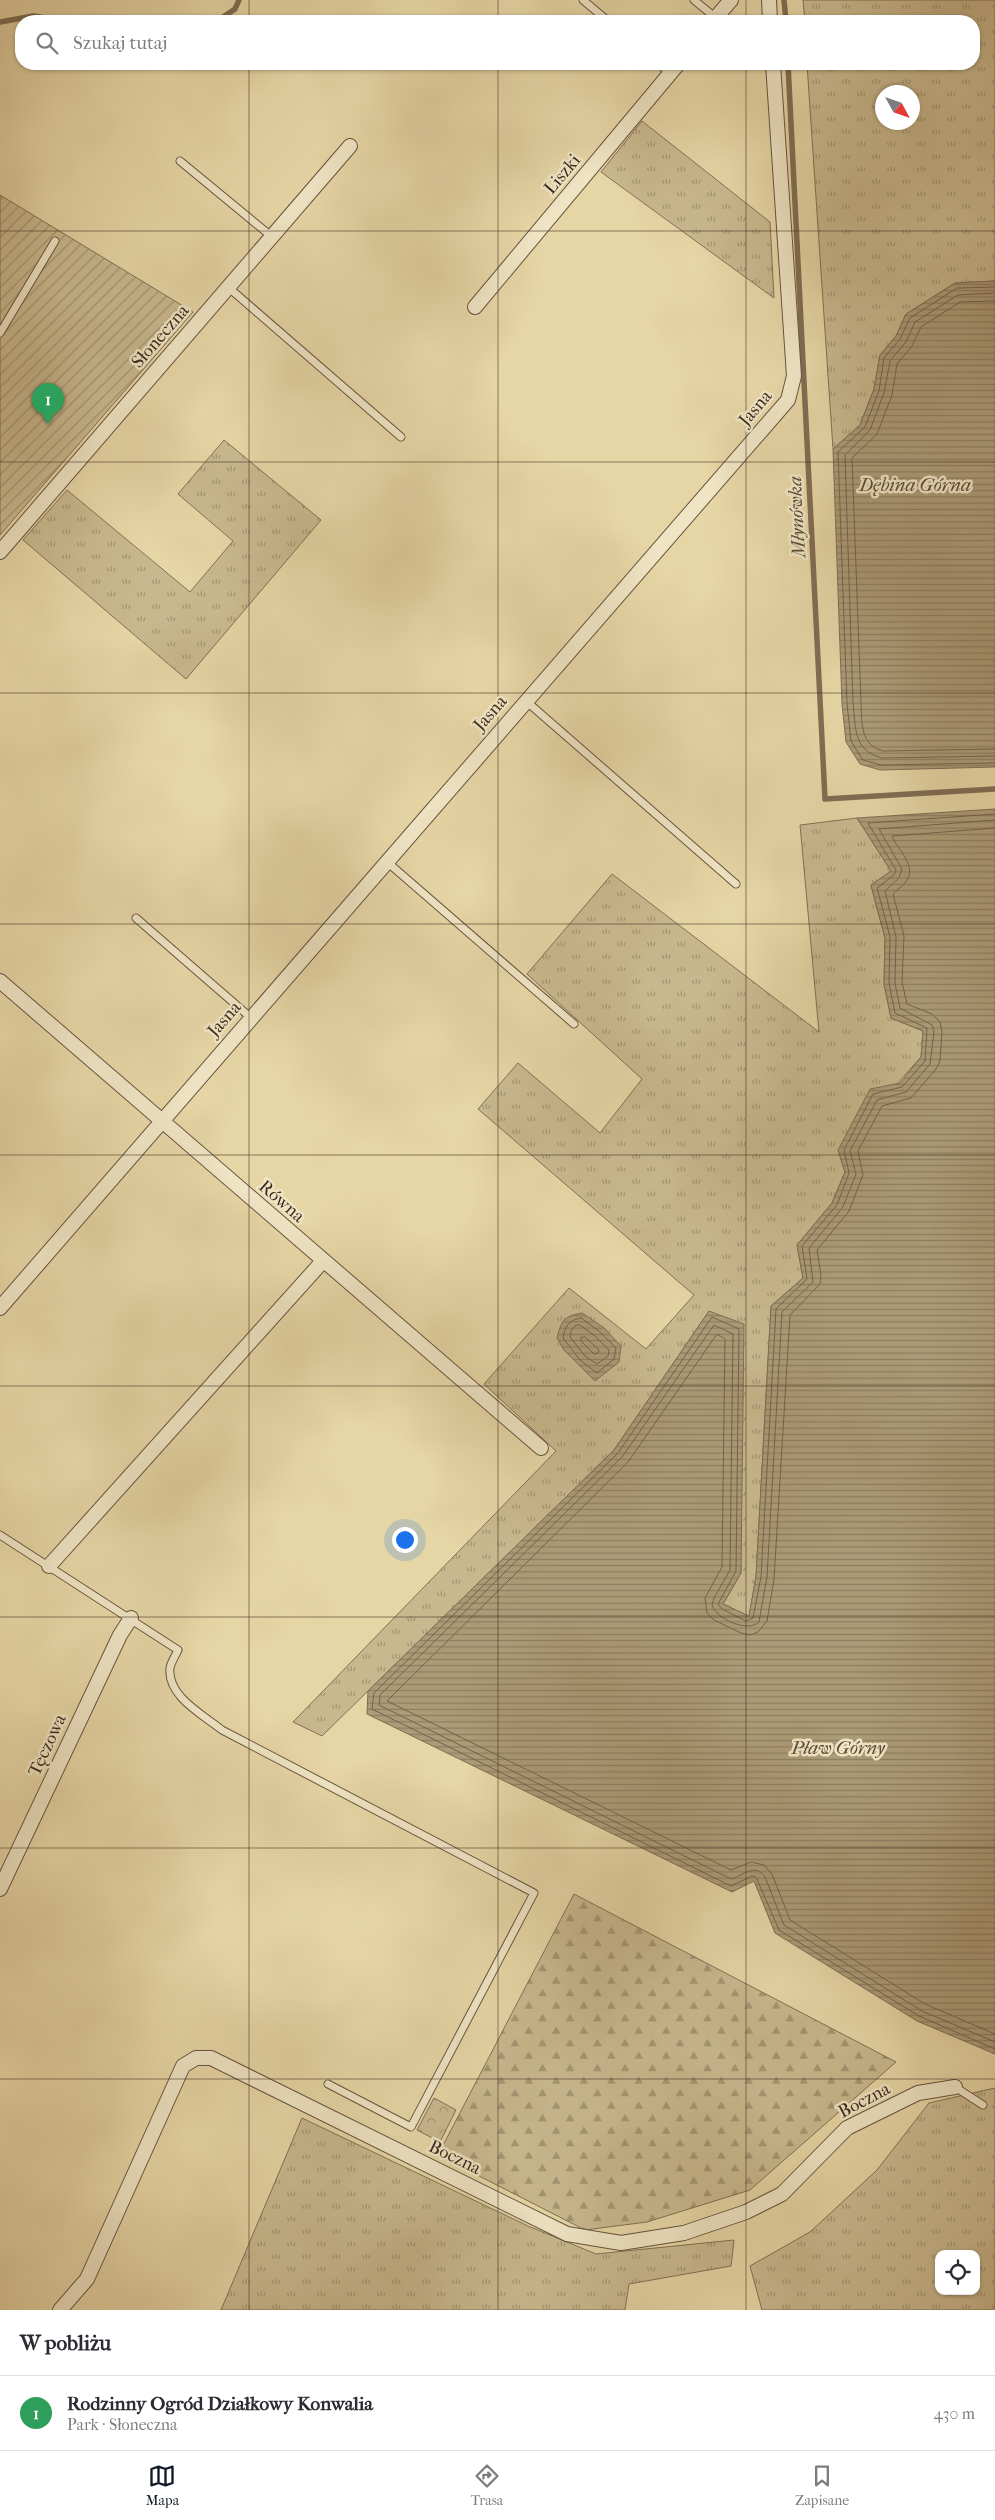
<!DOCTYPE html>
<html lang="pl">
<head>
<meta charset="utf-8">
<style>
	body { margin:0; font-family:"IM FELL French Canon",serif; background:#f7f7f7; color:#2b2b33 }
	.controls { position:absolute; right:15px; bottom:15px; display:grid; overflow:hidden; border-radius:10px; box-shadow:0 1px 4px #0004 }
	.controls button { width:45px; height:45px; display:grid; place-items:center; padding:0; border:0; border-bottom:1px solid #e1e1e2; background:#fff; color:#2b2b33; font:25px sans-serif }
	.compass { position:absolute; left:875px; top:85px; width:45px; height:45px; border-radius:50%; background:#fff; box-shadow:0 1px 4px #0004; rotate:130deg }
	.you { position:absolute; left:404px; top:1539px; width:18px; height:18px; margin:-12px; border:4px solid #fff; border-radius:50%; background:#1a73e8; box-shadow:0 0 0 8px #1a73e833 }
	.badge { display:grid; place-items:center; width:32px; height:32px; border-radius:50%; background:#111827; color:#fff; font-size:16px; font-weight:700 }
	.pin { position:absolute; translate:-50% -41px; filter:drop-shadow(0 1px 2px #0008) }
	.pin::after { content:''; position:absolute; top:26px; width:18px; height:15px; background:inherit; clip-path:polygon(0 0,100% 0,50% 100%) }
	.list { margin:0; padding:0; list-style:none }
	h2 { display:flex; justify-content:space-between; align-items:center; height:65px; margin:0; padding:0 20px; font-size:21px }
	h2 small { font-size:16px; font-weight:400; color:#7c7c81 }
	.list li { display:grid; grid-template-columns:32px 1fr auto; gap:15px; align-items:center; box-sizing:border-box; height:75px; padding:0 20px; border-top:1px solid #e1e1e2 }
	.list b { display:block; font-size:19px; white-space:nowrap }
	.list p { margin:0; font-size:16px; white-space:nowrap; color:#7c7c81 }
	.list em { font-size:16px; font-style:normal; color:#7c7c81 }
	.icon { flex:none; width:28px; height:28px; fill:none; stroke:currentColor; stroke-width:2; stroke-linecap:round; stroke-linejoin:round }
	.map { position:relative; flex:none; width:995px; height:2310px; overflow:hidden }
	.search { position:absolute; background:#fff; box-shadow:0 1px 4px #0004; left:15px; right:15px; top:15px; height:55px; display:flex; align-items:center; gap:12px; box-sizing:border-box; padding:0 18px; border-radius:20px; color:#7c7c81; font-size:19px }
	.sheet { height:140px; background:#fff }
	nav { display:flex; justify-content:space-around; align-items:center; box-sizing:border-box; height:70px; border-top:1px solid #e1e1e2; background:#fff; font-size:14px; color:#7c7c81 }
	nav a { display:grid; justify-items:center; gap:2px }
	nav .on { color:#111827 }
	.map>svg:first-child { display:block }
	.grass { fill:url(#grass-tufts); stroke:#827056; fill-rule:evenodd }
	.forest { fill:url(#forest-firs); stroke:#827056 }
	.park { fill:url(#park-crowns); stroke:#827056 }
	.garden { fill:url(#garden-furrows); stroke:#827056 }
	.water { fill:url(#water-rules); stroke:#7f6d53 }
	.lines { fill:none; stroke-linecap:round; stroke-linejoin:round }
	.shore { stroke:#74624a; stroke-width:1 }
	.stream { stroke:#7f6d53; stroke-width:5.5 }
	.service-casing { stroke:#66543f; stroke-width:9 }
	.minor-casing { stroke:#66543f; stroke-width:16 }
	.service { stroke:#efe4c4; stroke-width:7 }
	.minor { stroke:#efe4c4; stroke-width:14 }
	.grid { fill:none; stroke:#3c291d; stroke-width:1; stroke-opacity:0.55 }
	.labels { text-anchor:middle; stroke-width:5; stroke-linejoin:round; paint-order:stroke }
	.street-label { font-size:18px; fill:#3c291d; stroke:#efe4c4 }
	.water-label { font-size:19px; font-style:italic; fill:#5e4b38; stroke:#efe4c4 }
</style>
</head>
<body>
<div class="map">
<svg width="995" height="2310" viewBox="0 0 995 2310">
	<defs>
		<pattern id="grass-tufts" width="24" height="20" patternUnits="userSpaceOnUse" patternTransform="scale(1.25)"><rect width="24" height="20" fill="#c9b88e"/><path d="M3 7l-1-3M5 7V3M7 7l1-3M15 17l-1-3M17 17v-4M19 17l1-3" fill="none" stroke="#a49673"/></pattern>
		<pattern id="forest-firs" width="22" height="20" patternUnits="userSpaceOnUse" patternTransform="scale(1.25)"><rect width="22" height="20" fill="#c9b88e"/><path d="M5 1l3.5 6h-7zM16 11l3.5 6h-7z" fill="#a49673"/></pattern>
		<pattern id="park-crowns" width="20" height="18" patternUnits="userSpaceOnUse" patternTransform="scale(1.25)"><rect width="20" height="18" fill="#c9b88e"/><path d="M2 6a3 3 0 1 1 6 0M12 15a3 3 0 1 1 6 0" fill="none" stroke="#a49673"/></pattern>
		<pattern id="garden-furrows" width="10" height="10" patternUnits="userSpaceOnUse" patternTransform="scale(1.25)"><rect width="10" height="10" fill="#c9b88e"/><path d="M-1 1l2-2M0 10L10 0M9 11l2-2" fill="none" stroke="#a49673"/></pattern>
		<pattern id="water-rules" width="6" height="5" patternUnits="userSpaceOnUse" patternTransform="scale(1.25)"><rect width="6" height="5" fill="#ac9b77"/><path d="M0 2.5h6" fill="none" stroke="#8d7e61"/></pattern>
	</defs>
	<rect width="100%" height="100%" fill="#e6d5a5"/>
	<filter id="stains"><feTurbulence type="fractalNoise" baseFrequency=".004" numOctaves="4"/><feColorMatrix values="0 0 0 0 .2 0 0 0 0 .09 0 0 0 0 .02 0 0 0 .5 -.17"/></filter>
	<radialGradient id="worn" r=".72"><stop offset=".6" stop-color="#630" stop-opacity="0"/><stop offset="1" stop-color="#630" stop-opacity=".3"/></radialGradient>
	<path class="grass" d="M 803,0 L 995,0 L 995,281 L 955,283 L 906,314 L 896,336 L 880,355 L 874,389 L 860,425 L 833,449 L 807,64 L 974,64 L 974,21 L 805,21 ZM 882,92 L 912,92 L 912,122 L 882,122 Z
		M 642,121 L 770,222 L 774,298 L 601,172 Z
		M 224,440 L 321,520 L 186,679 L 23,540 L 67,490 L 190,592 L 233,541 L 178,494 Z
		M 857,818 L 891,871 L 871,886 L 885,938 L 884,984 L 891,1018 L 923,1031 L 921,1057 L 838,1150 L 845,1172 L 832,1203 L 797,1245 L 803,1278 L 771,1306 L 756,1577 L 749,1617 L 723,1604 L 741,1573 L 709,1311 L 614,1450 L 322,1736 L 293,1722 L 556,1451 L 484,1384 L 569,1288 L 646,1349 L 694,1295 L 478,1109 L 518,1063 L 600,1133 L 642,1079 L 527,974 L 612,874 L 819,1032 L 800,825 Z
		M 995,2088 L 995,2310 L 762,2310 L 750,2266 L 810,2232 L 877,2170 L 929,2103 ZM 939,2254 L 976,2254 L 976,2291 L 939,2291 Z
		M 302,2118 L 528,2226 L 596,2254 L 734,2240 L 731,2266 L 629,2284 L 625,2310 L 221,2310 Z"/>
	<path class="forest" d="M 574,1894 L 896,2062 L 750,2190 L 647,2222 L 585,2230 L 438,2155 Z"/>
	<path class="park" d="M 434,2098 L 456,2110 L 440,2142 L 417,2130 Z"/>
	<path class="garden" d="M 0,195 L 193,312 L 0,535 Z"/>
	<path class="water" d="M 995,281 L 995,767 L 880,770 L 860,764 L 846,742 L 842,704 L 833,449 L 860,425 L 874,389 L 880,355 L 896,336 L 906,314 L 955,283 Z
		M 995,809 L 995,2054 L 917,2021 L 775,1933 L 754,1881 L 732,1892 L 367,1714 L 368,1691 L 614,1450 L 709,1311 L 744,1324 L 741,1573 L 723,1604 L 749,1616 L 756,1576 L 771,1306 L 803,1278 L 797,1245 L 832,1203 L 845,1172 L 838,1150 L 870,1089 L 900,1083 L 921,1057 L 923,1031 L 891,1018 L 884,984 L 885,938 L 871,885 L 891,871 L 857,818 Z
		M 582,1313 L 603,1327 L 621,1346 L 619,1362 L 595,1381 L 564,1350 L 557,1338 C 561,1321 564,1316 582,1313 Z"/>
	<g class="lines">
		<path class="shore" d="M 995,287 L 957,288 L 910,318 L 900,339 L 884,358 L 879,391 L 865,427 L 838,452 L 847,704 L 851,741 L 863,760 L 881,765 L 995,763
			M 995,293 L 958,295 L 915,322 L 906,342 L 890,361 L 884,393 L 870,430 L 845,455 L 853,703 C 856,729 853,750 882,758 L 995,756
			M 995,301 L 960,302 L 921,327 L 912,346 L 897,364 L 892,395 L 877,434 L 852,458 L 861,703 C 862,723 860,745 883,751 L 995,749
			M 995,814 L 868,823 L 896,870 L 894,875 L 877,888 L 890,937 L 889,983 L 895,1013 L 927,1028 L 925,1061 L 902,1087 L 873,1094 L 844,1150 L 849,1173 L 837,1205 L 802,1246 L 807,1279 L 776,1309 L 761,1577 L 753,1618 L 746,1621 L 722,1609 L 718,1604 L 736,1571 L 739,1329 L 712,1317 L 618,1453 L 374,1693 L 372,1709 L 731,1886 L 752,1876 L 756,1877 L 779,1930 L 919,2016 L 995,2049
			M 995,820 L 879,829 L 902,869 L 899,878 L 885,891 L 896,937 L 895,983 L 900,1008 L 932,1025 L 934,1032 L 930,1064 L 906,1092 L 877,1100 L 850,1151 L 856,1174 L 843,1207 L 809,1248 L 813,1282 L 782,1312 L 767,1577 L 759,1622 C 748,1633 716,1619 712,1605 L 714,1598 L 730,1570 L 733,1334 L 714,1325 L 622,1457 L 380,1695 L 379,1705 L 731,1879 C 743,1876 755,1862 765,1877 L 784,1925 L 922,2011 L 995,2042
			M 995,828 L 892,836 C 897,850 919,866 905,883 C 902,887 896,890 893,894 L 904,936 L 902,982 L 907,1004 L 932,1014 L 940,1022 L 942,1032 L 940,1061 L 936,1069 L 911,1098 L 882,1106 L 858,1151 L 863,1175 L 849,1211 L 817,1250 L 821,1275 L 820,1284 L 790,1315 L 774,1579 L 767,1621 L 758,1632 L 750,1635 L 741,1633 L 714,1620 L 707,1613 L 705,1598 L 722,1567 L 725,1339 L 717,1334 L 628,1462 L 387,1701 L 731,1870 L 751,1862 L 764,1865 L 772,1874 L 790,1920 L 925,2004 L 995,2034
			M 581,1318 L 599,1331 L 616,1348 L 614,1359 L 597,1373 L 580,1360 L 563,1338 C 565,1326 569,1320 581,1318 Z
			M 580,1325 L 595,1336 L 609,1350 L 608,1356 L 597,1364 L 585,1356 L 570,1337 L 571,1331 L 575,1326 Z
			M 585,1337 L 599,1350 L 598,1353 L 594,1354 L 581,1341 L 581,1338 Z"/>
		<path class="stream" d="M 784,0 L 786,21
			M 217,21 L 235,9 L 239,0
			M 0,22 L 33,16 L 64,21
			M 788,64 L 825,799 L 995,789"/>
		<defs>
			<path id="service" d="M 583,0 L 608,21
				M 694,0 L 716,18
				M 659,64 L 670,73
				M 180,161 L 271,236
				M 228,287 L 401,437
				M 0,333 L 55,241
				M 526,701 L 736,884
				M 386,861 L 574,1024
				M 136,918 L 250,1017
				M 0,1535 L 178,1650 C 176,1655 171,1662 170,1668 C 167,1696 202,1714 222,1730 L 534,1893 L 411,2127 L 328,2084
				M 955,2087 L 983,2105"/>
			<path id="minor" d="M 769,0 L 770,21
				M 713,21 L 731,0
				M 475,307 L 678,64
				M 0,552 L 350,146
				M 0,981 L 541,1448
				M 0,1308 L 788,400 L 794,376 L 773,64
				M 49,1566 L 323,1261
				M 0,1889 L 120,1635 L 131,1618
				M 60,2310 L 87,2279 L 183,2066 L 196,2058 L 211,2058 L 567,2234 L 621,2243 L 684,2233 L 746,2212 L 782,2194 L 847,2128 L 918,2093 L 955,2087"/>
		</defs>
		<use href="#service" class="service-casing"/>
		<use href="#minor" class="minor-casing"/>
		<use href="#service" class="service"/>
		<use href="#minor" class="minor"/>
	</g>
	<path class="grid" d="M 249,0 L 249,21M 498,0 L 498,21M 746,0 L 746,21M 249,64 L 249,2310M 498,64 L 498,2310M 746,64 L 746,2310M 0,231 L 995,231M 0,462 L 995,462M 0,693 L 995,693M 0,924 L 995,924M 0,1155 L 995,1155M 0,1386 L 995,1386M 0,1617 L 995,1617M 0,1848 L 995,1848M 0,2079 L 995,2079"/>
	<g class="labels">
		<g class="street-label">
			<text transform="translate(562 174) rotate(-50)" y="6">Liszki</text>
			<text transform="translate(160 336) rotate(-49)" y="6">Słoneczna</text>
			<text transform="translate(755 408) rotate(-50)" y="6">Jasna</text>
			<text transform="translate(490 713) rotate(-49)" y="6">Jasna</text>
			<text transform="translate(224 1019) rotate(-49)" y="6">Jasna</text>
			<text transform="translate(282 1201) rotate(41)" y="6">Równa</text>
			<text transform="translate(47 1745) rotate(-65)" y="6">Tęczowa</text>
			<text transform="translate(864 2100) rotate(-28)" y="6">Boczna</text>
			<text transform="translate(455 2157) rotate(26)" y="6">Boczna</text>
		</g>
		<g class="water-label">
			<text x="915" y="491">Dębina Górna</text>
			<text transform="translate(796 517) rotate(-93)" y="7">Młynówka</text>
			<text x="838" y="1754">Pław Górny</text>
		</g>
	</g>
	<rect width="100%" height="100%" filter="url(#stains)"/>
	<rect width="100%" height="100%" fill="url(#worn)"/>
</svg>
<div class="controls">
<button><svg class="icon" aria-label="locate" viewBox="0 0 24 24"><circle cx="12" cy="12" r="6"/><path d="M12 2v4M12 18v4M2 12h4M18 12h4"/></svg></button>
</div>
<svg class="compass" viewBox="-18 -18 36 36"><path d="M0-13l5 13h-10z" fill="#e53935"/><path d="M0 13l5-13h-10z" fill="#7c7c81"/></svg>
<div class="you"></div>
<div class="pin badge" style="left:48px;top:424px;background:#2e9e5b">1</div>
<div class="search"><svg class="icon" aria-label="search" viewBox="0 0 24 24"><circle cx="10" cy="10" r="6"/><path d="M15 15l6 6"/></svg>Szukaj tutaj</div>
</div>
<section class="sheet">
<h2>W pobliżu<small></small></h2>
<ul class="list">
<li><span class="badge" style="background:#2e9e5b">1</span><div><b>Rodzinny Ogród Działkowy Konwalia</b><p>Park · Słoneczna</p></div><em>430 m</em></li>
</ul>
</section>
<nav>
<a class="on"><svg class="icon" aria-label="map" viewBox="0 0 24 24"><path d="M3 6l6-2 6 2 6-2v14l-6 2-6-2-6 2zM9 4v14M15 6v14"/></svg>Mapa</a>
<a><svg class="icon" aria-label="directions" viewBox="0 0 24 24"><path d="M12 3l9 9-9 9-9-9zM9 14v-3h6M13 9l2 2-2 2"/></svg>Trasa</a>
<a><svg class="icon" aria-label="saved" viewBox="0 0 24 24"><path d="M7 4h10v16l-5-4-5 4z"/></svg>Zapisane</a>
</nav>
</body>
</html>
